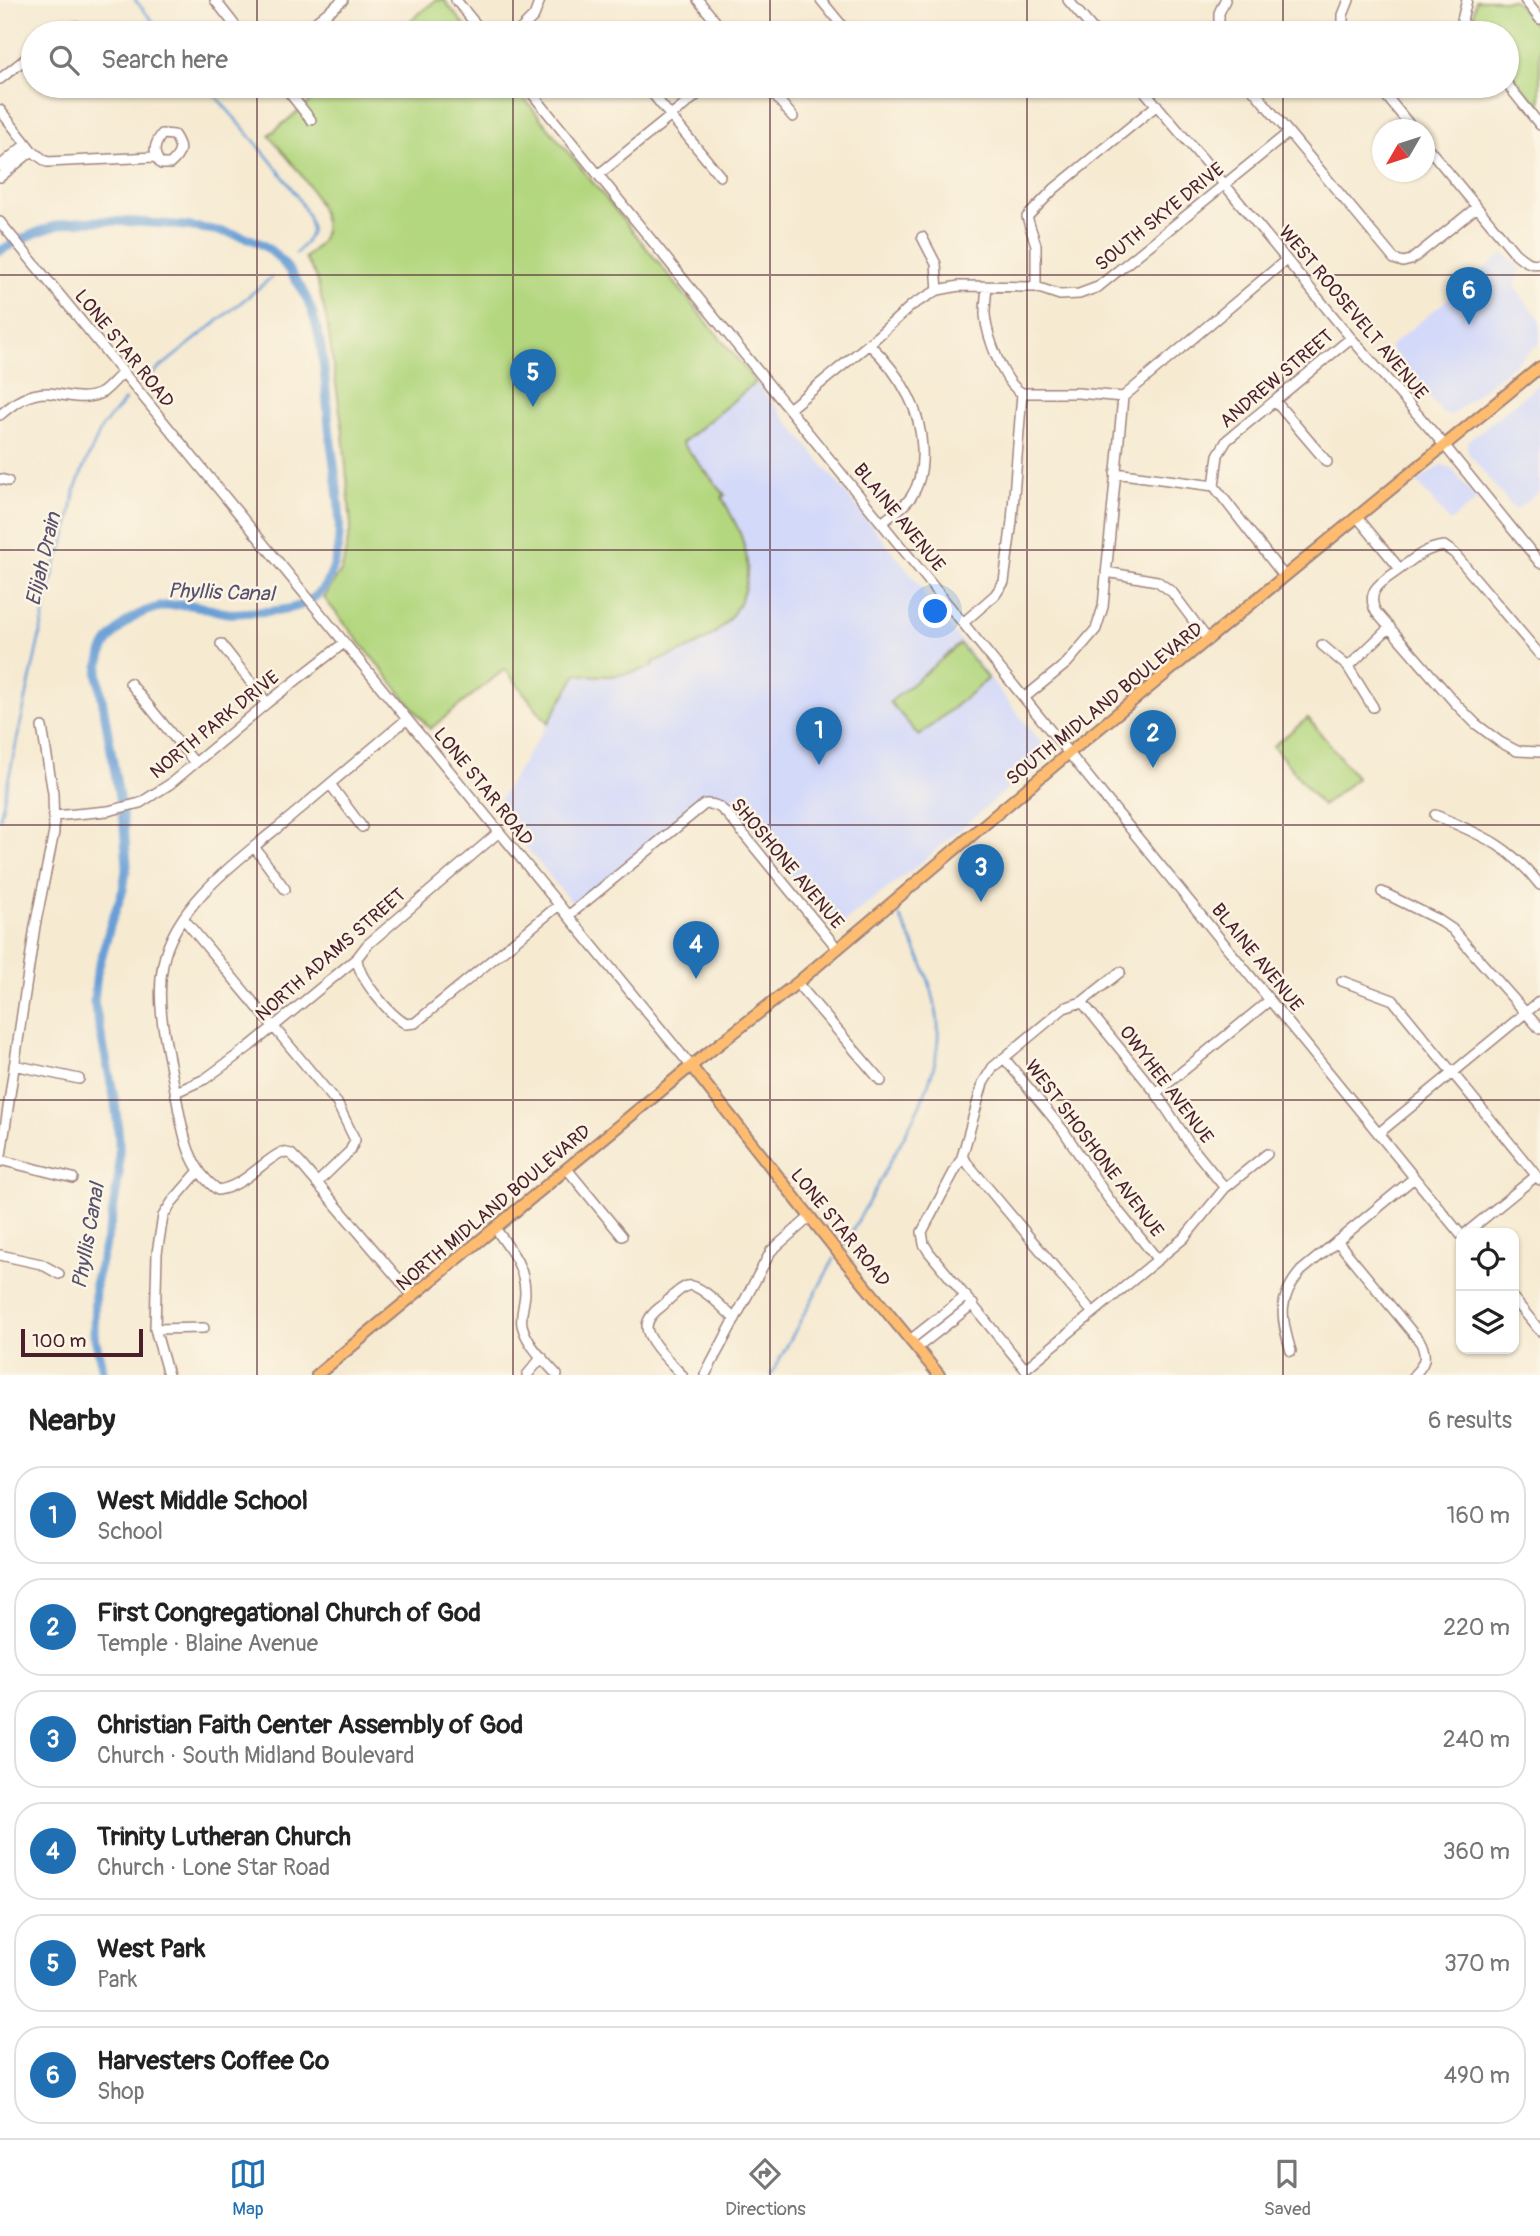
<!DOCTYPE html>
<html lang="en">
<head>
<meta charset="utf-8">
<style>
	body { margin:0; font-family:Pangolin,sans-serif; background:#f2f2f2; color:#222 }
	.controls { position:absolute; right:21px; bottom:21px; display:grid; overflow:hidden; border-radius:14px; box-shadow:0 2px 5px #0004 }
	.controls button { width:63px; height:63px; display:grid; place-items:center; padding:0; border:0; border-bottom:2px solid #e0e0e0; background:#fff; color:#222; font:35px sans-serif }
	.compass { position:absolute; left:1372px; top:119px; width:63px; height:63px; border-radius:50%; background:#fff; box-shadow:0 2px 5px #0004; rotate:231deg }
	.scale { position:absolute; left:21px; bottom:18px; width:122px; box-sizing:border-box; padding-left:7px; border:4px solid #4a1f2b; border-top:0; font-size:19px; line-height:24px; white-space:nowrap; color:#4a1f2b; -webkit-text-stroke:5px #fcf5e5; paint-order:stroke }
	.you { position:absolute; left:936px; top:612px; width:24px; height:24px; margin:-18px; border:5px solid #fff; border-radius:50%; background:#1a73e8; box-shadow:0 0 0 10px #1a73e833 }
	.badge { display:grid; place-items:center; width:46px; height:46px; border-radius:50%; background:#1f6fb2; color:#fff; font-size:23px; font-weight:700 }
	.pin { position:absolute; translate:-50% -58px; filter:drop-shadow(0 2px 4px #0008) }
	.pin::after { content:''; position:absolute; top:37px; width:24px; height:21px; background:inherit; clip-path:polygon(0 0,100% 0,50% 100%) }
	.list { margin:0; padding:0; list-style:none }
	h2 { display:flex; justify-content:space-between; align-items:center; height:91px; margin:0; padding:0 28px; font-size:30px }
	h2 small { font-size:23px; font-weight:400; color:#767676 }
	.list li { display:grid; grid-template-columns:46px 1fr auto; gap:21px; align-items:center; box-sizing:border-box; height:98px; margin:0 14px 14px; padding:0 14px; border:2px solid #e0e0e0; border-radius:28px }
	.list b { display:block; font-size:26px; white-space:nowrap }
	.list p { margin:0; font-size:23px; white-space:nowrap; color:#767676 }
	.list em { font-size:23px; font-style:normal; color:#767676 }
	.icon { flex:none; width:38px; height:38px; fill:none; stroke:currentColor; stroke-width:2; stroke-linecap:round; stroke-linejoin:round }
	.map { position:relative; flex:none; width:1540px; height:1375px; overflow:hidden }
	.search { position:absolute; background:#fff; box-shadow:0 2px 5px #0004; left:21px; right:21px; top:21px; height:77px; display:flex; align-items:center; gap:18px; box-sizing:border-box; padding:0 24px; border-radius:38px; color:#767676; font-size:26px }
	.sheet { height:763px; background:#fff }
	nav { display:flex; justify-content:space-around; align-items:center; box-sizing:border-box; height:98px; border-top:2px solid #e0e0e0; background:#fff; font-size:19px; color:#767676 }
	nav a { display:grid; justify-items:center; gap:4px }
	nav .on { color:#1f6fb2 }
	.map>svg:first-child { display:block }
	.built { fill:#d3d9f9 }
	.park { fill:#b3d77f; stroke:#7e7b55; stroke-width:2 }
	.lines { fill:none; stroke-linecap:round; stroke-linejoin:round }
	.stream { stroke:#689fd6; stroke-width:2.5 }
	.canal { stroke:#689fd6; stroke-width:9 }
	.minor-casing { stroke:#a0847e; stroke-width:12 }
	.major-casing { stroke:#a0847e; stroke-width:14 }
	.minor { stroke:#fff; stroke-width:9 }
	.major { stroke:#febc70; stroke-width:10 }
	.grid { fill:none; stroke:#4a1f2b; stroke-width:2; stroke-opacity:0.55 }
	.labels { text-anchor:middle; stroke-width:5; stroke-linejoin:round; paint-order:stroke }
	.street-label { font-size:19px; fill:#4a1f2b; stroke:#fcf5e5 }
	.water-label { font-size:21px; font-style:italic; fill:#56526f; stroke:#fcf5e5 }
</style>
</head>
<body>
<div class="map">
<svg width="1540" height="1375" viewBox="0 0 1540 1375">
	<rect width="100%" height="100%" fill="#fcf5e5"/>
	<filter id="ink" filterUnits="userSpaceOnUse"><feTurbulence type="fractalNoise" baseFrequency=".0143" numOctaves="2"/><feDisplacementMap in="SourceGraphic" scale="14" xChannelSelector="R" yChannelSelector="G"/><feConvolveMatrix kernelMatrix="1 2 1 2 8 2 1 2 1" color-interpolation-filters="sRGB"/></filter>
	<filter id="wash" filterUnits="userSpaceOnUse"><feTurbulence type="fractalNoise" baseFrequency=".00686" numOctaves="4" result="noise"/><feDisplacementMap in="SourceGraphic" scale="28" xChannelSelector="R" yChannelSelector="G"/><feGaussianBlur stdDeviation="1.57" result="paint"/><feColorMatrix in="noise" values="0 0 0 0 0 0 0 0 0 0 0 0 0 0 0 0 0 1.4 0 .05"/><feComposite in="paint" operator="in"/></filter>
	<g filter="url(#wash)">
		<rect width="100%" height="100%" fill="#f6ead1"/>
		<path class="built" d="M 1504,253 L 1521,268 L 1515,288 L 1540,319 L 1540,343 L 1453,414 L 1449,416 L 1443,414 L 1389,347 Z
			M 756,382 L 923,589 L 923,594 L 1042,744 L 1047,756 L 919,864 L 839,926 L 833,925 L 799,882 L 788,875 L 734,806 L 721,798 L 713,797 L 699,802 L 579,901 L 570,901 L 494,808 L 548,723 L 577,674 L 602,678 L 654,666 L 653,663 L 700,643 L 728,620 L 741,537 L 722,496 L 682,443 Z
			M 1540,383 L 1540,491 L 1515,511 L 1469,454 L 1467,444 L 1469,440 Z
			M 1442,465 L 1452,469 L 1477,500 L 1450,522 L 1417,482 Z"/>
		<path class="park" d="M 436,0 L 444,0 L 471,33 L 395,33 Z
			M 1476,0 L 1514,0 L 1540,32 L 1540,109 L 1507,67 L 1507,33 L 1480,33 C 1473,22 1473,12 1476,0 Z
			M 330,86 L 514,86 L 756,382 L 682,443 L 725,495 L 722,497 C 728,510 736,522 741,536 C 758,580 739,622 698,644 C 684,652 668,657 653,662 L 654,666 C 625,676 607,678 577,674 L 548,723 L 505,669 L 430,729 L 324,598 L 342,569 L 351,526 L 343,432 L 327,322 L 316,276 L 305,258 C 310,253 317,247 321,241 C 338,210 287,158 269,135 Z
			M 960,644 L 988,679 L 919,736 L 890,702 Z
			M 1308,718 L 1357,778 L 1322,806 L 1273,746 Z"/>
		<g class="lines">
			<path class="stream" d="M 135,0 L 163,33
				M 207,86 C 227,111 315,203 311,231 C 310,239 301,247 296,254
				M 151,375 L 271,278
				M 0,818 L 55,566 L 67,534 L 75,490 L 83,469 L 102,427 L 125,400
				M 845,1244 C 861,1216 876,1188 891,1160 C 915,1116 945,1067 937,1015 C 932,979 915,947 899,915
				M 771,1375 L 834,1259"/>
			<path class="canal" d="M 0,251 C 22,238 43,228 68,223 C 106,217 228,225 261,244 C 276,252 291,271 300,286 C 327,331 324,386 330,435 C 335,476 346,527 334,566 C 321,607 292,611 255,612 C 246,612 237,614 228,613 C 218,612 207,608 197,606 C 169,602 139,608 119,629 C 103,646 101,651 98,675 L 124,826 L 127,865 L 123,890 L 111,923 L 97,973 L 94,1001 L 115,1102 L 119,1139 L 119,1174 L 111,1222 L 95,1284 L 94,1334 L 104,1375"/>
		</g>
	</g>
	<g filter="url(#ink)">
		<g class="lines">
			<defs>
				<path id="minor" d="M 215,0 L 241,33
					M 456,0 L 483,33
					M 698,0 L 725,33
					M 821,0 L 848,33
					M 1068,0 L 1096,33
					M 1467,0 L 1462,20 L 1470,33
					M 1525,0 L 1540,19
					M 60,33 L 66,28 L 77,26 L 85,33
					M 302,33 L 343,0
					M 517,33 L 534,16 L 540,0
					M 1219,33 L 1219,13 L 1225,0
					M 1343,33 L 1343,15 L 1349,0
					M 0,79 L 33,53
					M 1507,84 L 1540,125
					M 284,86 L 311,120
					M 526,86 L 1461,1235
					M 646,86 L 720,176
					M 767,86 L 793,117
					M 1140,86 L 1225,185 L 1351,338 L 1445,446 L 1540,563
					M 1250,86 L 1394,259 L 1403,262 L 1411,260 L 1477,207
					M 1378,86 L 1414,130
					M 0,110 L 32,151 L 47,162 L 155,157
					M 162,134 L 174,135 C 183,148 181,154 170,164 L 161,164 C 152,153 154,145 162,134 Z
					M 1424,143 L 1515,253 C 1522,259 1530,266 1540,263
					M 0,166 L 26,144
					M 598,175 L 708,86
					M 0,177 L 32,151
					M 0,222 L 691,1066
					M 922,237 L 936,264 L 938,290
					M 1036,287 L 1036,245 L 1027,217 L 1054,189 L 1157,105
					M 869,344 C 885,359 899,377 909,397 C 923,424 929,471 911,497 C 904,507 891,515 882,523
					M 1022,393 L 1078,393 L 1123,397
					M 1275,401 L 1327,462
					M 789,409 L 869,344 L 912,305 L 938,290 L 959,286 L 1036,287 L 1060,295 L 1079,294 L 1098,287 L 1288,133
					M 0,415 C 14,403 29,392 49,393 C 68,395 85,402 103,392 C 110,387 117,378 123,373
					M 1115,473 L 1214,486 L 1284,576
					M 0,479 L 8,481
					M 1214,486 L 1218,455 L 1227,440 L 1351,338
					M 1358,518 L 1400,569 C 1414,558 1426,548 1444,546 L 1454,553 L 1540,655
					M 1400,569 C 1384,581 1364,589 1376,612 L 1456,704 L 1476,724 L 1500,742 L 1517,751 L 1540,752
					M 1106,572 L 1157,581 L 1172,592 L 1208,640
					M 963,623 L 995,595 L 1004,582 L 1012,521 L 1022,393 C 1003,383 987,336 985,315 C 985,305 986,296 987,287
					M 221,644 L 267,703
					M 1322,645 L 1348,667 L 1373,707
					M 1348,667 L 1390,627
					M 130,683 L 195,763
					M 1024,698 L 1067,663 L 1096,629 L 1103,607 L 1123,397 L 1286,260
					M 407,719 C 369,751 331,783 293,815 C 247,854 175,901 163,964 C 155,1005 167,1046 174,1085 C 182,1123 184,1166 218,1190 C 243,1187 260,1163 282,1152 L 291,1154 L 300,1163 L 413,1296
					M 330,784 L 362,827
					M 1435,815 C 1481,835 1508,844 1540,885
					M 54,816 L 108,811 L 140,803 L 170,784 L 267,703 L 344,643
					M 255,848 L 285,889
					M 1382,892 L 1437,919 L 1452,929 L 1540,1029
					M 568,916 L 705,804 C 716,803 721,808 728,815 L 837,948
					M 183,918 L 337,1103 L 355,1140 L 350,1151 L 317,1183
					M 357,958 C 358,978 389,1014 406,1024 L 415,1023 L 559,905
					M 1120,972 L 1082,1002 L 1064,1008 L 993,1067 L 983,1083 L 962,1157 L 922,1232 L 924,1244 L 929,1252 L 1025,1369 L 1184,1238 L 1225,1188 L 1267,1154
					M 1342,981 L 1393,1000 L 1540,1180
					M 797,983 L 881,1081
					M 1082,1002 L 1156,1093 L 1191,1146 L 1225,1188
					M 1004,1058 L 1063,1130 L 1108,1198 L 1158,1260
					M 14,1065 L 79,1079
					M 176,1092 L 205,1079 L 250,1046 L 357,958 L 367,945 L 499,832
					M 1156,1093 L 1270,1000
					M 1379,1133 L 1540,1001
					M 962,1157 L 1093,1313
					M 0,1160 L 73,1178
					M 0,1162 L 35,926 L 54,832 L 53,793 L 42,727
					M 567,1169 L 622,1236
					M 495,1228 C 509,1248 525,1266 525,1292 C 525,1303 520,1314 522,1325 C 527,1345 544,1360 557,1375
					M 1466,1233 L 1536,1176
					M 1337,1241 L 1421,1343 C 1427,1357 1425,1364 1414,1375
					M 0,1255 L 41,1264 L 59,1274
					M 1514,1299 L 1540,1331
					M 155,1329 L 204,1328
					M 910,1340 L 966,1296
					M 917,1348 L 973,1304
					M 1291,1351 C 1281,1318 1277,1299 1301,1271 L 1414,1178
					M 168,1375 L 155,1329 L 157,1253 L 163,1216 L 172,1202 L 198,1172
					M 527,1375 L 542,1357
					M 682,1375 C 673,1365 647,1341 647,1327 C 647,1318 655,1311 662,1306 C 669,1300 678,1289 687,1286 C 700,1282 725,1311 735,1319
					M 705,1375 L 771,1251 L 810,1217"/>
				<path id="major" d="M 691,1066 L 840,1255 L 939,1375
					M 317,1375 L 691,1066 L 797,983 L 1069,753 L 1540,367"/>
			</defs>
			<use href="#minor" class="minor-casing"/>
			<use href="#major" class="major-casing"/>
			<use href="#minor" class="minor"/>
			<use href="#major" class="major"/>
		</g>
	</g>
	<path class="grid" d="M 257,0 L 257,33M 513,0 L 513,33M 770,0 L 770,33M 1027,0 L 1027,33M 1283,0 L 1283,33M 257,86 L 257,1375M 513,86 L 513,1375M 770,86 L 770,1375M 1027,86 L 1027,1375M 1283,86 L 1283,1375M 0,275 L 1540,275M 0,550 L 1540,550M 0,825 L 1540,825M 0,1100 L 1540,1100"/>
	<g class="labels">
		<g class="street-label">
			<text transform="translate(1159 216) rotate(-39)" y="7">SOUTH SKYE DRIVE</text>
			<text transform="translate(1354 312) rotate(50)" y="7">WEST ROOSEVELT AVENUE</text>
			<text transform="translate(125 348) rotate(51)" y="7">LONE STAR ROAD</text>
			<text transform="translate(1276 378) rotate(-40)" y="7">ANDREW STREET</text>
			<text transform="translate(900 517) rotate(51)" y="7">BLAINE AVENUE</text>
			<text transform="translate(1104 703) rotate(-39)" y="7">SOUTH MIDLAND BOULEVARD</text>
			<text transform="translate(214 724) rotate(-39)" y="7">NORTH PARK DRIVE</text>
			<text transform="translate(484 786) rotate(51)" y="7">LONE STAR ROAD</text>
			<text transform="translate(788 863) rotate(50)" y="7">SHOSHONE AVENUE</text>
			<text transform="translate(330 954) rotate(-41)" y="7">NORTH ADAMS STREET</text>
			<text transform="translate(1258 957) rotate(51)" y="7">BLAINE AVENUE</text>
			<text transform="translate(1167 1084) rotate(53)" y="7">OWYHEE AVENUE</text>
			<text transform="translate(1095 1148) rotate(53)" y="7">WEST SHOSHONE AVENUE</text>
			<text transform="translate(493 1207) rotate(-40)" y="7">NORTH MIDLAND BOULEVARD</text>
			<text transform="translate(841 1227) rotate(51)" y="7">LONE STAR ROAD</text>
		</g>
		<g class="water-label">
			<text transform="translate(43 559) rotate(-77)" y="7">Elijah Drain</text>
			<text transform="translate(221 592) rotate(2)" y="7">Phyllis Canal</text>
			<text transform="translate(88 1236) rotate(-80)" y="7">Phyllis Canal</text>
		</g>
	</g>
</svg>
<div class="controls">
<button><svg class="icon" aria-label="locate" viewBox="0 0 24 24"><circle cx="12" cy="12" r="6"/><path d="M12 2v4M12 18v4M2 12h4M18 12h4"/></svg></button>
<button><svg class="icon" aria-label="layers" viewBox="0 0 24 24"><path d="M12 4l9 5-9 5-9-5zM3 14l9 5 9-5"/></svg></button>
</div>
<svg class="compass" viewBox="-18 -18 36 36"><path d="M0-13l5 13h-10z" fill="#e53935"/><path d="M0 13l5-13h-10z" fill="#767676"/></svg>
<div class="scale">100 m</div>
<div class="you"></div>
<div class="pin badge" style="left:819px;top:765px">1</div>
<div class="pin badge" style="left:1153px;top:768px">2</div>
<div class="pin badge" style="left:981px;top:902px">3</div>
<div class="pin badge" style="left:696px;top:979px">4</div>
<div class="pin badge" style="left:533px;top:407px">5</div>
<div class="pin badge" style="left:1469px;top:325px">6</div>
<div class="search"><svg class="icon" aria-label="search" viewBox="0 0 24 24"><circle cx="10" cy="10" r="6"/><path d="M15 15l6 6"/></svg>Search here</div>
</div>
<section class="sheet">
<h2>Nearby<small>6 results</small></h2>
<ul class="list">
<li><span class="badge">1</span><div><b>West Middle School</b><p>School</p></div><em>160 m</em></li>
<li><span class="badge">2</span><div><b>First Congregational Church of God</b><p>Temple · Blaine Avenue</p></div><em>220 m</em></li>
<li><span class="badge">3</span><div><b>Christian Faith Center Assembly of God</b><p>Church · South Midland Boulevard</p></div><em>240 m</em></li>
<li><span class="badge">4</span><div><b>Trinity Lutheran Church</b><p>Church · Lone Star Road</p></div><em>360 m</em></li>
<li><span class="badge">5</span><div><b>West Park</b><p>Park</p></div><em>370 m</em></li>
<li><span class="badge">6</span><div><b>Harvesters Coffee Co</b><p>Shop</p></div><em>490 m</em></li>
</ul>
</section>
<nav>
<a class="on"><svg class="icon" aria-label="map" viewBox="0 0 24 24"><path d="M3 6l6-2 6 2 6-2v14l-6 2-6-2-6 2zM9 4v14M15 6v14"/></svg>Map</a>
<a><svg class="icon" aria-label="directions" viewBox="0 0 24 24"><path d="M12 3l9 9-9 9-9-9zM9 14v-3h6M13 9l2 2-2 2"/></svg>Directions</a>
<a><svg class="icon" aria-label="saved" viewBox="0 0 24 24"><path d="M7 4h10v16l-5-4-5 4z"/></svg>Saved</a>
</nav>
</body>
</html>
